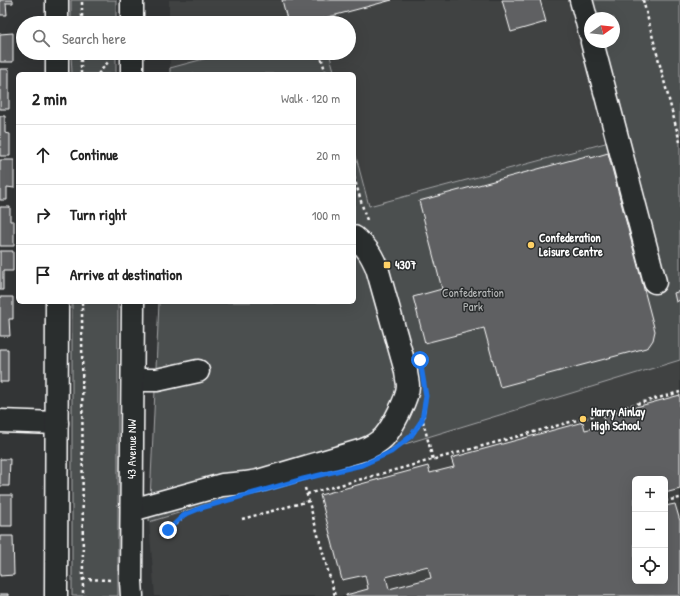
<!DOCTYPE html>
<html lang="en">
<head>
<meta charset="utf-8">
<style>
	body { margin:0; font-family:"Patrick Hand",sans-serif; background:#f2f2f2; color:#222 }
	.controls { position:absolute; right:12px; bottom:12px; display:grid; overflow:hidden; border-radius:6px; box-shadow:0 4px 16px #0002 }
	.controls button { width:36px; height:36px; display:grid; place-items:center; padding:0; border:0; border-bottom:1px solid #e0e0e0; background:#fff; color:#222; font:20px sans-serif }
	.compass { position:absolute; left:584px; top:12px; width:36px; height:36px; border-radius:50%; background:#fff; box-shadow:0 4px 16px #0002; rotate:75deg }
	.stop { position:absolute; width:12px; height:12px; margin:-9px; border:3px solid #1a73e8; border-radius:50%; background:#fff }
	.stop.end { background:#1a73e8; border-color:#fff; box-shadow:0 1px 4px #0008 }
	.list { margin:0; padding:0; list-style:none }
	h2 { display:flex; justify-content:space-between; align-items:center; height:52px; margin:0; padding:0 16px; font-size:17px }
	h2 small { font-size:13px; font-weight:400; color:#767676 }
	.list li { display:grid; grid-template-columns:26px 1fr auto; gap:12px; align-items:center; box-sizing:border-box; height:60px; padding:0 16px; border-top:1px solid #e0e0e0 }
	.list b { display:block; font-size:15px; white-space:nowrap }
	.list em { font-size:13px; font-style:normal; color:#767676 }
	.icon { flex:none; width:22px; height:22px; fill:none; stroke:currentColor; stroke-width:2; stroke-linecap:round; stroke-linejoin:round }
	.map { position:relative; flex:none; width:680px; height:596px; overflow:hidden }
	.search { position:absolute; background:#fff; box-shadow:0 4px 16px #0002; left:16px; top:16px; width:340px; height:44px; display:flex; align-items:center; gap:10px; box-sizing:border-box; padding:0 14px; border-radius:22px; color:#767676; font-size:15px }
	.panel { position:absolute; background:#fff; box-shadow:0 4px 16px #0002; left:16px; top:72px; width:340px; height:232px; border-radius:6px }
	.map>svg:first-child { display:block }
	.built { fill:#404243; fill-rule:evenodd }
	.green { fill:#4c4f50; stroke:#a6a7a8; fill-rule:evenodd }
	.building { fill:#5f6162; stroke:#fff; fill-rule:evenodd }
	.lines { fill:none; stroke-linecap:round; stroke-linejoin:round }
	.minor-casing { stroke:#fff; stroke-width:25 }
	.path { stroke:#fff; stroke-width:2.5; stroke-dasharray:3 3; stroke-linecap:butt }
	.minor { stroke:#2a2d2e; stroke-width:22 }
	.route { stroke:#1a73e8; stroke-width:5 }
	.poi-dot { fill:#ffd166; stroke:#2a2d2e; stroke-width:1.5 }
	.labels { text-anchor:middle; stroke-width:3; stroke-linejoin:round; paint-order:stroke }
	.poi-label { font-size:12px; font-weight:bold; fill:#fff; stroke:#2a2d2e; text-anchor:start }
	.park-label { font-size:12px; fill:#b7b9b9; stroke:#2a2d2e }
	.street-label { font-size:12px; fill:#fff; stroke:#2a2d2e }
</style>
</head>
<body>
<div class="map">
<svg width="680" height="596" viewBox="0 0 680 596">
	<rect width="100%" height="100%" fill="#333536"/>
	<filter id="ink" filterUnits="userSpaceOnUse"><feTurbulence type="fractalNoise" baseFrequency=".025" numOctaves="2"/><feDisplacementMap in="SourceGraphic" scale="8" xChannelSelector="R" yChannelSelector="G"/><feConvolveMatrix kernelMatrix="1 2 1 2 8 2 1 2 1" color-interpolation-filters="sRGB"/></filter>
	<g filter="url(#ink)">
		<path class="built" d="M 169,0 L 574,0 L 609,141 L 369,206 L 354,149 L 354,74 L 335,74 L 329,53 L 349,53 L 349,23 L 169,23 Z
			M 170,53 L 226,53 L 170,68 Z
			M 680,360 L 680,596 L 155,596 L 149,522 ZM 635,479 L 665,479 L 665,581 L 635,581 Z"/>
		<path class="green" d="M 71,0 L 116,0 L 116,23 L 71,23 Z
			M 574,0 L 680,0 L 680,360 L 149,522 L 159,302 L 354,302 L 354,149 L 369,206 L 609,142 ZM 590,18 L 614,18 L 614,42 L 590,42 Z
			M 71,53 L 116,53 L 116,74 L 72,74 Z
			M 226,53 L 329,53 L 335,74 L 170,74 L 170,68 Z
			M 72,302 L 118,302 L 118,596 L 72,596 Z"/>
		<path class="building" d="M 0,0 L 13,0 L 13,3 L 6,3 L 7,15 L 0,15 Z
			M 282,0 L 392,0 L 306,23 L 288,23 Z
			M 502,0 L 540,0 L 546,22 L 511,32 Z
			M 13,33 L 13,62 L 0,62 L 0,34 Z
			M 0,69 L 9,69 L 9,109 L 0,109 Z
			M 0,116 L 5,116 L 5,133 L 10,134 L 10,156 L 0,156 Z
			M 608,153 L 655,331 L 653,340 L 649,346 L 646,348 L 500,387 L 484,328 L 425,343 L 413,297 L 442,289 L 419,201 L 590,155 L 591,158 Z
			M 0,160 L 14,160 L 14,188 L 7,187 L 7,200 L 0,200 Z
			M 0,207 L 10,207 L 10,221 L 14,221 L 14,246 L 0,246 Z
			M 0,251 L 13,251 L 13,271 L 3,271 L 3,290 L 0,290 Z
			M 680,291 L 680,300 L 676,302 L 674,293 Z
			M 0,297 L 13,297 L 13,319 L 9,319 L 10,336 L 0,336 Z
			M 0,349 L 8,349 L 8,382 L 0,382 Z
			M 680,395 L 680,489 L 665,493 L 665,479 L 635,479 L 635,581 L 665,581 L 665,506 L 675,504 L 680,521 L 680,596 L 346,596 L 346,595 L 368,589 L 365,575 L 342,580 L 320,495 L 428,466 L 430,473 L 454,467 L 451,458 L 583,422 L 585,430 L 605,425 L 603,416 ZM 428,566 L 431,578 L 389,589 L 386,577 Z
			M 0,459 L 10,459 L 9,486 L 0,486 Z
			M 0,495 L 12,495 L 12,526 L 0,526 Z
			M 0,536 L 13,536 L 14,575 L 0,576 Z
			M 0,594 L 8,594 L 8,596 L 0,596 Z"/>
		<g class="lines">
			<defs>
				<g id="minor">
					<path d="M 132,0 L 132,23"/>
					<path d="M 581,0 L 590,33"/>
					<path d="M 57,23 L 57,0"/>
					<path d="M 592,42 L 655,282"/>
					<path d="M 132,53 L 132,74"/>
					<path d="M 57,74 L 57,53"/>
					<path d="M 133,380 L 157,380 L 198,371"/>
					<path d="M 0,421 L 57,423"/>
					<path d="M 132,510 L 222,485 L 245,483 L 258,481 L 363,450 C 371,447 378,443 384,437 C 392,428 408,398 408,386 C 408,381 406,376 406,371 L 377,268 C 370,252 367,248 354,237"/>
					<path d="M 56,596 L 57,302"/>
					<path id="s1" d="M 132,596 L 131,581 L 133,302"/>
				</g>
			</defs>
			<use href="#minor" class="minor-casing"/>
			<path class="path" d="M 643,0 L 680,142
				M 82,23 L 82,0
				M 320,53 L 326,74
				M 81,74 L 81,53
				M 98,74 L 109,61
				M 354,177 L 365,215 L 367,220
				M 82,302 L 83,596
				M 423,421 L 433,460
				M 413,433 L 423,420 L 424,409
				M 305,488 L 335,596
				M 307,494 L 680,392
				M 665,501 L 680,498
				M 242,519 L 309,501
				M 163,537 L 181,519
				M 83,579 L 111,580"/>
			<use href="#minor" class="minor"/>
		</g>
	</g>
	<g class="lines" filter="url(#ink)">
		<path class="route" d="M 168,530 L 184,515 L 201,508 L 303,479 L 362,465 L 391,452 L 411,436 L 422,420 L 426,396 L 420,360"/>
	</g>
	<g class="poi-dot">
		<circle cx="531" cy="245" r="4"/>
		<rect x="383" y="261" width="8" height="8" rx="2"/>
		<circle cx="583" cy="419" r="4"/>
	</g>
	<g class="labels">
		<g class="poi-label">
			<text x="539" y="242">Confederation<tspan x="539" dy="14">Leisure Centre</tspan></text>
			<text x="395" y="269">4307</text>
			<text x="591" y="416">Harry Ainlay<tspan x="591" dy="14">High School</tspan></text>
		</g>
		<g class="park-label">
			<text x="473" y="297">Confederation<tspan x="473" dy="14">Park</tspan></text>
		</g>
		<g class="street-label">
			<text dy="4" stroke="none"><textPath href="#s1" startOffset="147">43 Avenue NW</textPath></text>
		</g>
	</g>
</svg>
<div class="controls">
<button>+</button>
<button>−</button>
<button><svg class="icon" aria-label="locate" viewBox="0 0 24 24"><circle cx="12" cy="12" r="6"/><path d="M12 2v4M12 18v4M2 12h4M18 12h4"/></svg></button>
</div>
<svg class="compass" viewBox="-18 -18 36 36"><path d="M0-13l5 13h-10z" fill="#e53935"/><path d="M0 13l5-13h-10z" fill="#767676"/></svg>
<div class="stop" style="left:420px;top:360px"></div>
<div class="stop end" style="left:168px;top:530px"></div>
<div class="search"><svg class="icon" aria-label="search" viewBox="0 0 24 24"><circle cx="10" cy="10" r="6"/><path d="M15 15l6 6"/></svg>Search here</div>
<section class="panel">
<h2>2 min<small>Walk · 120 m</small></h2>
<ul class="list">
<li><svg class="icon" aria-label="ahead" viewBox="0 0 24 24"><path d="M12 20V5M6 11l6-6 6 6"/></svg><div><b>Continue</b></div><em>20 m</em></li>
<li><svg class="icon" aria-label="right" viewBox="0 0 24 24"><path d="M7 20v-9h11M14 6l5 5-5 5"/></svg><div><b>Turn right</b></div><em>100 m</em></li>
<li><svg class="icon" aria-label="arrive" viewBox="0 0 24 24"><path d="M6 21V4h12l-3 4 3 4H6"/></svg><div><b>Arrive at destination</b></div></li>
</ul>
</section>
</div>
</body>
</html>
